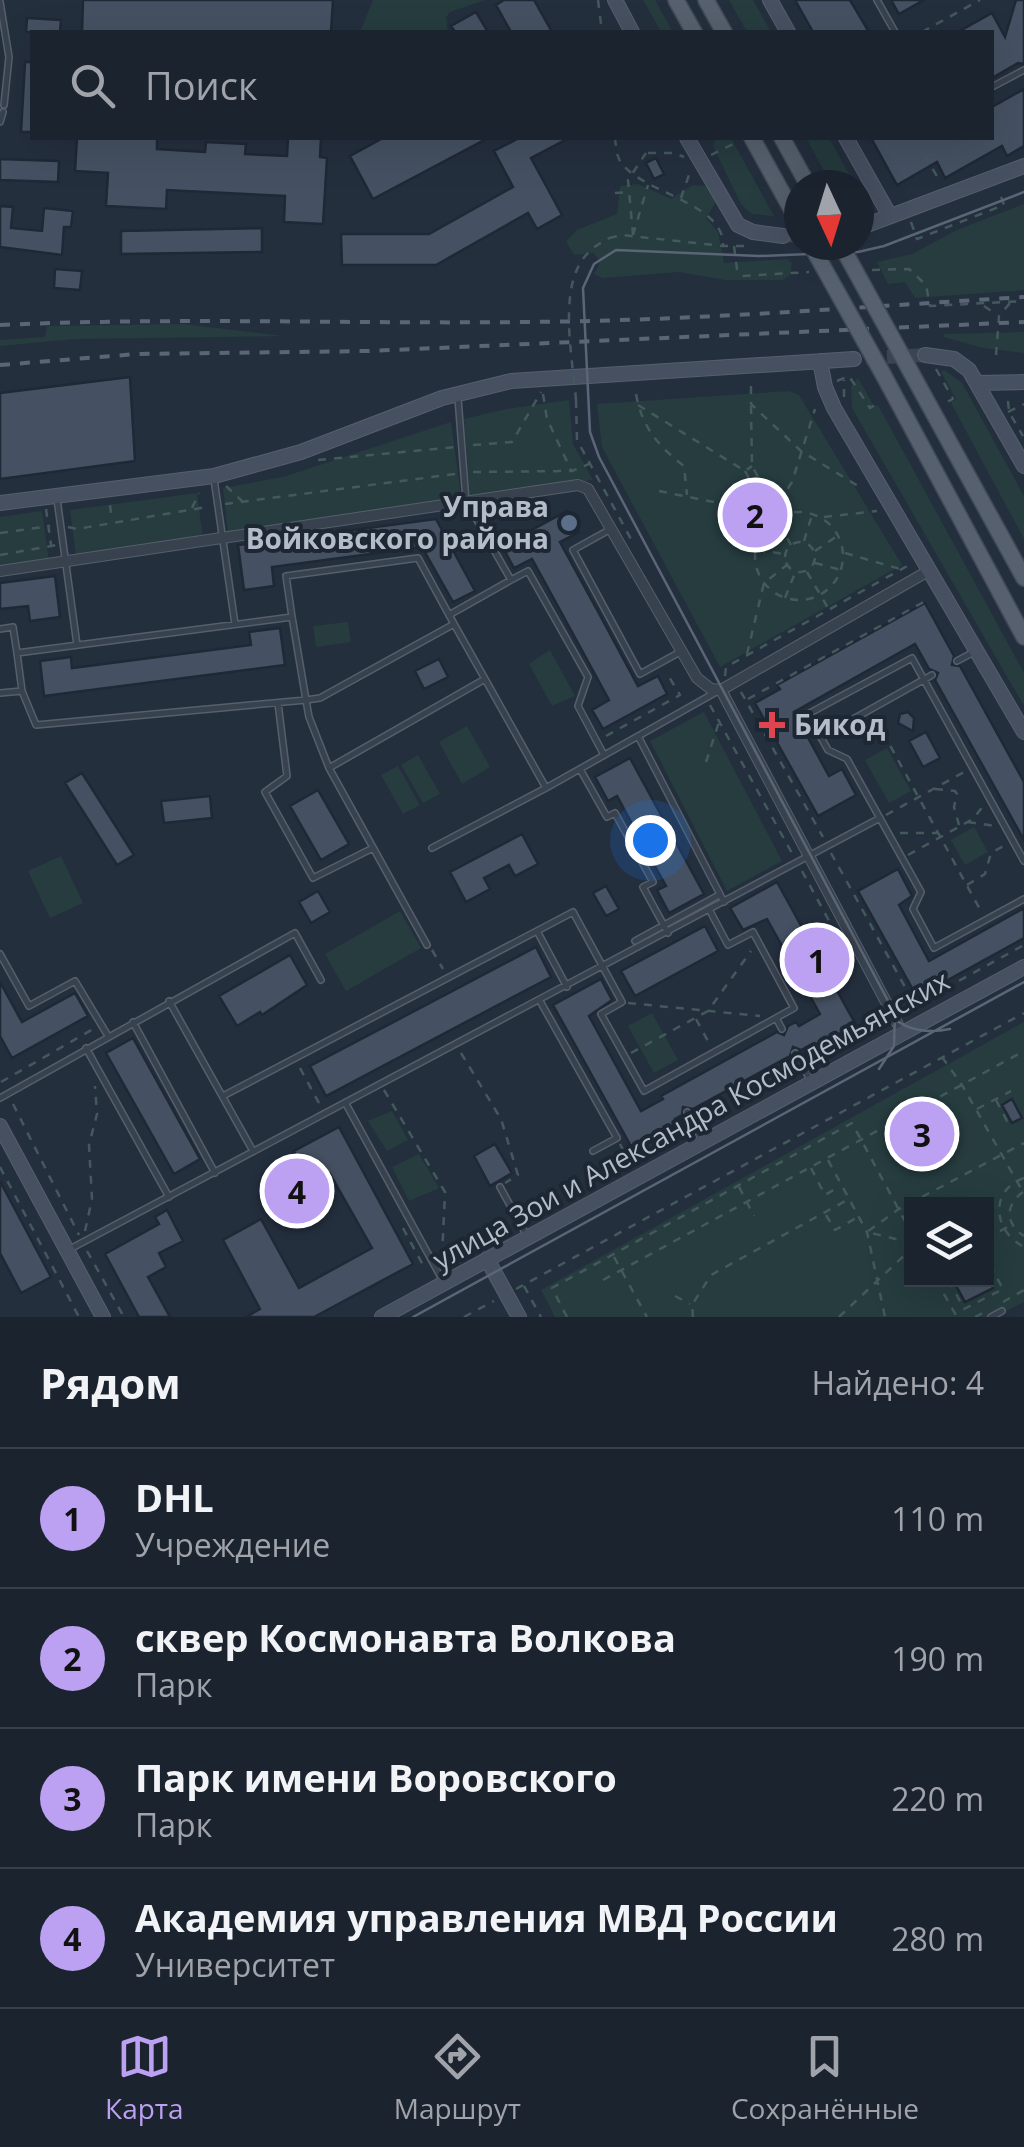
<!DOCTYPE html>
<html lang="ru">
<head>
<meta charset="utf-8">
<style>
	body { margin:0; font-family:"Open Sans",sans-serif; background:#282f3a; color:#f1f3f6 }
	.controls { position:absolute; right:30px; bottom:30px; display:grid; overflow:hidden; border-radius:0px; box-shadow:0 10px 40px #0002 }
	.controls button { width:90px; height:90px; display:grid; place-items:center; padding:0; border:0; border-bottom:2px solid #39404a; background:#1b232e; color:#f1f3f6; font:50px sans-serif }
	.compass { position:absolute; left:784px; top:170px; width:90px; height:90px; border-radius:50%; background:#1b232e; box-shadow:0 10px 40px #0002; rotate:176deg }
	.you { position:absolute; left:650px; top:840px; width:35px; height:35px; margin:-25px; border:8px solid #fff; border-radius:50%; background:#1a73e8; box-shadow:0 0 0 15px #1a73e833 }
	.badge { display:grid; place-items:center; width:65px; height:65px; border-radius:50%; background:#bca0f2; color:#111; font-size:32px; font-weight:700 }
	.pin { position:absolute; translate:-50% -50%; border:5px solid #fff; box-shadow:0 2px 10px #0006 }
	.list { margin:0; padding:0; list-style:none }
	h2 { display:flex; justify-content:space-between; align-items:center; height:130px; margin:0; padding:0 40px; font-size:42px }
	h2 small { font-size:32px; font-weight:400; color:#a0a4aa }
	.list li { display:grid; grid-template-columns:65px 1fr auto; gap:30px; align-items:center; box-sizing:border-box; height:140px; padding:0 40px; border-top:2px solid #39404a }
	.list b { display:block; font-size:38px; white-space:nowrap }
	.list p { margin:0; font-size:32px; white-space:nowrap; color:#a0a4aa }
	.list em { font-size:32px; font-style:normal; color:#a0a4aa }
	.icon { flex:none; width:55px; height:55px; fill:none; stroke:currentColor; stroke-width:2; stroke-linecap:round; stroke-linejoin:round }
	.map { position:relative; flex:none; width:1024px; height:1317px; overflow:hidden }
	.search { position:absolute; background:#1b232e; box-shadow:0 10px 40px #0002; left:30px; right:30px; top:30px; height:110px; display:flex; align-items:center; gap:25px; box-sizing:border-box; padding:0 35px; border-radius:0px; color:#a0a4aa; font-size:38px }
	.sheet { height:690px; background:#1b232e }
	nav { display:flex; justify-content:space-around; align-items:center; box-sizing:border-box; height:140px; border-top:2px solid #39404a; background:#1b232e; font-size:28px; color:#a0a4aa }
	nav a { display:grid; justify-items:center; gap:5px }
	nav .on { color:#bca0f2 }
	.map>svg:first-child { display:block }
	.green { fill:#263c3f; fill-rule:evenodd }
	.building { fill:#455162; stroke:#1f2835; stroke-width:2.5 }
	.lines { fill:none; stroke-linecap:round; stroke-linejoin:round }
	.secondary-tunnel { stroke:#3a4453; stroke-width:14; stroke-dasharray:14 7; stroke-linecap:butt }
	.lane-casing { stroke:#565f6c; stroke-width:8 }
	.street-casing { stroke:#565f6c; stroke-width:12 }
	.secondary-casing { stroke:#565f6c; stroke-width:16 }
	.primary-casing { stroke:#414a57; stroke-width:18 }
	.path { stroke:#44595c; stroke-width:2.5; stroke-dasharray:8 8; stroke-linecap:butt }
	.lane { stroke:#38414e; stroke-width:5 }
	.street { stroke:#38414e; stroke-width:10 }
	.secondary { stroke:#465061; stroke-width:14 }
	.primary { stroke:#56606e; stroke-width:15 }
	.tram { stroke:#5a6575; stroke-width:2.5 }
	.rail { stroke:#5a6575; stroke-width:4; stroke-dasharray:10 10; stroke-linecap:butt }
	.primary-bridge-casing { stroke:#414a57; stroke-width:18; stroke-linecap:butt }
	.path-bridge { stroke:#44595c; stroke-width:2.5; stroke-dasharray:8 8; stroke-linecap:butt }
	.primary-bridge { stroke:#56606e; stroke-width:15 }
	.service-dot { fill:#5c6f8a; stroke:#1d2633; stroke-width:4 }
	.health-dot { fill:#e0444e; stroke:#1d2633; stroke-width:4 }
	.labels { text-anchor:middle; stroke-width:8; stroke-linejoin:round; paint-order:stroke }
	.poi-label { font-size:28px; font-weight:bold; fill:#b4bcc9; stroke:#1d2633; text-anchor:end }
	.street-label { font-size:28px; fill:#b4bcc9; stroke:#1d2633 }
</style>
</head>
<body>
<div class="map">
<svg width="1024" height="1317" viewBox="0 0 1024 1317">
	<rect width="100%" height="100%" fill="#242f3e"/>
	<path class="green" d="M 373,0 L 485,0 L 450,12 L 446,17 L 448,32 L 360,32 Z
		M 643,0 L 655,0 L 673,32 L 661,32 Z
		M 729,0 L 753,0 L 771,32 L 747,32 Z
		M 716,138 L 731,138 L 774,216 L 752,214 L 741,204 L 713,146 Z
		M 806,138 L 829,138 L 855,185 L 841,185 L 836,176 L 829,180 Z
		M 638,184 L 671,199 L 693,185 L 706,186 L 716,202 L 706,218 L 718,232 L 724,263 L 787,259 L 792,263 L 790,275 L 783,280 L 725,280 L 679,272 L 603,278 L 594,274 L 600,262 L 594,253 L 574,255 L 566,241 L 577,230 L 617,214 L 620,186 Z
		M 1024,204 L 1024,290 L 915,298 L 905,282 L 888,284 L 877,262 L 912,254 L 957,230 Z
		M 183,324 L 283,336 L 75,339 L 0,346 L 0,340 L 45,337 L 47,326 Z
		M 1024,332 L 1024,353 L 983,348 L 944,337 L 944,334 Z
		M 944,370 L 962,383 L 1024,496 L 1024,539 L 951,403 L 956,399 L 941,372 Z
		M 858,378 L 874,406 L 878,405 L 1024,673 L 1024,706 L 852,408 L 851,387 Z
		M 789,391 L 799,395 L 902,565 L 720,667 L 602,447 L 597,404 Z
		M 569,400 L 573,444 L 593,480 L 470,496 L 464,419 L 506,409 Z
		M 451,422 L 461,497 L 228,533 L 223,488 L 283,477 Z
		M 197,493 L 203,539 L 76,556 L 70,510 Z
		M 42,511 L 49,561 L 0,568 L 0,517 Z
		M 348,622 L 351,642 L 316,647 L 313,626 Z
		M 550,650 L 575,696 L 552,706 L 529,664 Z
		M 704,712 L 782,861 L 727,891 L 650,741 Z
		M 467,726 L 490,767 L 462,784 L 439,742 Z
		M 887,748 L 911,791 L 889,803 L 865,760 Z
		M 418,755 L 440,794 L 423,803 L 401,765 Z
		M 398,766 L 420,805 L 403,814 L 381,775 Z
		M 974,827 L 988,852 L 965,865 L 951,840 Z
		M 61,856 L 83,903 L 50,918 L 28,871 Z
		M 400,911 L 421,948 L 346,991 L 325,954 Z
		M 652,1013 L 678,1060 L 654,1073 L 628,1026 Z
		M 1024,1022 L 1024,1302 L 995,1317 L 555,1317 L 541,1290 ZM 912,1204 L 986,1204 L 986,1280 L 912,1280 Z
		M 392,1111 L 408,1140 L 387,1151 L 368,1121 Z
		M 419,1154 L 439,1188 L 409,1201 L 392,1167 Z"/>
	<path class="building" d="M 83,0 L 333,0 L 331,32 L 82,32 Z
		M 504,0 L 534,0 L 552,32 L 511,32 L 496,5 Z
		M 795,0 L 850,0 L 869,32 L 813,32 Z
		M 891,0 L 924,0 L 899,14 Z
		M 1016,0 L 1024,0 L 1024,64 L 1018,63 L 992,78 L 992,32 L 958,32 L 992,13 L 1005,37 Z
		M 476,12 L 488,32 L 455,32 L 451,26 Z
		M 27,18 L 61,20 L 60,32 L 26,32 Z
		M 25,62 L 32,62 L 32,132 L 21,132 Z
		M 1024,89 L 1024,146 L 1007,156 L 1002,146 L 945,178 L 937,162 L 897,185 L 871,138 L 992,138 L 992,107 Z
		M 77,138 L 157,138 L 157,149 L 205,152 L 206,142 L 246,144 L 245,154 L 287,156 L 288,138 L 321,138 L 320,157 L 327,158 L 323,224 L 284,222 L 285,196 L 167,190 L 166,209 L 106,206 L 108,173 L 75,171 Z
		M 383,138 L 488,138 L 373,199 L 350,156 Z
		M 519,138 L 569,138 L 531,158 L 562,215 L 537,229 L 528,213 L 436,265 L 342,265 L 341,234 L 429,234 L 513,187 L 494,151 Z
		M 656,158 L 664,174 L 654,179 L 646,163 Z
		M 0,159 L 59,161 L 58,182 L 0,180 Z
		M 0,206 L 13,207 L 11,228 L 42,231 L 44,208 L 73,211 L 71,227 L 64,227 L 62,255 L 0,247 Z
		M 262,228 L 262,252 L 121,254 L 121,231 Z
		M 55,269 L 82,271 L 80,290 L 54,288 Z
		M 130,377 L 135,461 L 0,479 L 0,393 Z
		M 567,511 L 579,532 L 560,542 L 602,619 L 638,686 L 658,676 L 667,694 L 603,729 L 592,710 L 609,700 L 532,559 L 514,568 L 502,546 Z
		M 436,519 L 475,591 L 453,602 L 422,547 L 272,567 L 274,586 L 244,590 L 238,545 Z
		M 55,576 L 60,617 L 30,621 L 28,606 L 0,609 L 0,583 Z
		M 925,603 L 954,656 L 952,665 L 960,666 L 1024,782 L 1024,840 L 935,680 L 938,673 L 929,669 L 915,644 L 794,712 L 829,776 L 842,769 L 856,795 L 818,816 L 755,703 L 780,689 L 777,685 Z
		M 280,628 L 285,665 L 44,696 L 40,661 L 71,657 L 72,668 L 251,645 L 249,632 Z
		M 439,659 L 448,677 L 424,689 L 415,671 Z
		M 908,712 L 914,718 L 913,731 L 898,723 L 900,714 Z
		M 926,732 L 940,758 L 923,767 L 909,741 Z
		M 630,758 L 704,894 L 669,913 L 657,890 L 666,886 L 652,861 L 617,796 L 608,801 L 595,777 Z
		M 82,773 L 134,855 L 117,865 L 65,783 Z
		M 318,790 L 349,844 L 321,860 L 290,806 Z
		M 210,796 L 212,818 L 164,823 L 161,801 Z
		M 522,834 L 538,864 L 515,876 L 509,865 L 484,878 L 490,889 L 466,902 L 450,872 Z
		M 898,869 L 912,896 L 899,905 L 929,961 L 1024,908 L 1024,938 L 917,997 L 858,891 Z
		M 777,882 L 856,1025 L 811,1049 L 809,1046 L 801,1050 L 793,1047 L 790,1056 L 693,1109 L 683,1107 L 682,1115 L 675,1119 L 677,1123 L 632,1148 L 553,1005 L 601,979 L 612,1000 L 589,1016 L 641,1111 L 663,1099 L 661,1096 L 777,1032 L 784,1035 L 788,1026 L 796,1022 L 799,1026 L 820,1014 L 767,919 L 743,930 L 730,908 Z
		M 606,886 L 619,909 L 606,916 L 593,893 Z
		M 318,891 L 330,912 L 311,923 L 299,902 Z
		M 705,926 L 718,951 L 635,996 L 621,971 Z
		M 536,947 L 551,977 L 326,1096 L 310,1066 Z
		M 290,955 L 307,985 L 262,1015 L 260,1012 L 237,1026 L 219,996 Z
		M 0,982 L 22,1022 L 75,993 L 88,1016 L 12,1058 L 0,1036 Z
		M 133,1038 L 200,1159 L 174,1174 L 106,1053 Z
		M 1012,1099 L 1022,1118 L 1012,1123 L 1002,1105 Z
		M 339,1127 L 413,1264 L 314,1317 L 246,1317 L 260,1309 L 223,1240 L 261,1219 L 299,1288 L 372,1248 L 330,1174 L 311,1184 L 294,1151 Z
		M 495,1144 L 512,1173 L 490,1186 L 474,1156 Z
		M 0,1181 L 51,1277 L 21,1293 L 0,1253 Z
		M 167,1210 L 183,1241 L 159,1253 L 166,1267 L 148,1277 L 170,1317 L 139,1317 L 105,1254 L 159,1224 L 155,1217 Z
		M 953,1280 L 988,1280 L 993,1288 L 965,1302 Z"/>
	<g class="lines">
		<path class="secondary-tunnel" d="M 783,236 L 799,235
			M 866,358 L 925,355"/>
		<defs>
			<path id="lane" d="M 877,0 L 895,32
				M 0,2 L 9,57 L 4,105
				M 992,87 L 1024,70
				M 0,122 L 3,112
				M 458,398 L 466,501 L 511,580 L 528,571 L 588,677 L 578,706 L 604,755
				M 214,479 L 235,624
				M 57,499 L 77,645
				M 609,530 L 573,550 L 640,674 L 680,652
				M 449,615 L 511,580
				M 292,617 L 286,576 L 418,558 L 454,624
				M 0,629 L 13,627 L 17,653
				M 957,661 L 972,653
				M 485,679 L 454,624 L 320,698 L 306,700 L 292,617 L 17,653 L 22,691 L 36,725 L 306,700 L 309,717 L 329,768 L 485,679 L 546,788 L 718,691
				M 0,693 L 22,691
				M 278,703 L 287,776 L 265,792 L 313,878 L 373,848
				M 638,736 L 724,902
				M 821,737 L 932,675
				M 329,768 L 427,945
				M 580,769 L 607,817 L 615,813 L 653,882 L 643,887 L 668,933
				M 432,848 L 546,788
				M 1024,861 L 912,658 L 808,714 L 828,750 L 847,759 L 921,892 L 913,909 L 934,948 L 1024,899
				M 710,911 L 728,945 L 753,932 L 794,1008 L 776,1018 L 782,1029
				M 537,931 L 567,987
				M 635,941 L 719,895
				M 0,954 L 29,1006 L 75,981 L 108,1036
				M 169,1001 L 253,1151
				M 540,1001 L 617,1138 L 593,1151
				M 133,1022 L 215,1173
				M 86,1048 L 169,1197
				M 795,1053 L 811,1081
				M 223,1096 L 573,912 L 622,1002 L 601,1014 L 644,1091 L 776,1018
				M 0,1098 L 295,933 L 321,980
				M 346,1104 L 443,1281
				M 687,1112 L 702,1140
				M 500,1187 L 527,1236
				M 70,1249 L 880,818
				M 991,1317 L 1002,1311"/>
			<path id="street" d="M 0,571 L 578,485 L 588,489 L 697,678 L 711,689 L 721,690 L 903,1034
				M 721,690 L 930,570"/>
			<path id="secondary" d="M 615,0 L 632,32
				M 770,0 L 788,32
				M 687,138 L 738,225 L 753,232 L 783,236
				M 846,138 L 890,216
				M 859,228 L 1024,166
				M 925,355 L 954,359 L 969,370 L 1024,466
				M 820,361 L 825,387 L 834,408 L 1024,732
				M 978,383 L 1024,382
				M 0,503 L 214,476 L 301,452 L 442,398 L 511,381 L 854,359
				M 0,1126 L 103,1317
				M 487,1259 L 519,1317
				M 382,1317 L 1024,967"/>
			<path id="primary" d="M 676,0 L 694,32
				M 706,0 L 724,32
				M 752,138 L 799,223
				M 782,138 L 808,185
				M 912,374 L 1024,578
				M 884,376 L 1024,637"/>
		</defs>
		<use href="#lane" class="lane-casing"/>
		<use href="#street" class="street-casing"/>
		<use href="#secondary" class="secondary-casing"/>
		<use href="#primary" class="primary-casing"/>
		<path class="path" d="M 598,0 L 602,32
			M 922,32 L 980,0
			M 615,138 C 616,146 616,154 620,161 C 640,193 724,202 723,245
			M 648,153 L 674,153 L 684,157
			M 711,155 L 737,142
			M 925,155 L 940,182
			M 831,185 L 834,185
			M 615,193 L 628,192
			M 681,198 L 690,172
			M 859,213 L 866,203
			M 911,222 L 917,239 L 1004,205 L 999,191
			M 633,235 L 628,180 L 646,153
			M 633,235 L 648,185
			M 609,238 L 622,235 L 723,246 L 752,246
			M 734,246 L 737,269 L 743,276 L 809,272
			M 872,270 L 909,269 L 926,285 L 930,306 L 1024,301
			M 984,306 L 997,315
			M 996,355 L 999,316 L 1010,303
			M 936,369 L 953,399 L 947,402
			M 837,381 L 849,376 L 870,408 L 880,402
			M 751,386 L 751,404 L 801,451 L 863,489
			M 543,394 L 547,419 L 571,470
			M 636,394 C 642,427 658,446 684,466 L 687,495
			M 844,397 L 844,380
			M 576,400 L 577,440 L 631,539
			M 1008,401 L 1009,412 L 1023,436
			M 638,405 L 745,471 L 752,466
			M 751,406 L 752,466 L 775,508
			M 1008,412 L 1024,404
			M 473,445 L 512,442 L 541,392
			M 318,460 L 455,447
			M 745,471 L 768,513 L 774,510
			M 473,472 L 572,471 L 589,464
			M 226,486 L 242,501
			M 659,491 L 768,513 L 776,518 L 791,545
			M 225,504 L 455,474
			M 110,505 L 112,521
			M 192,508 L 199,493
			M 46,509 L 51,545
			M755 556a44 44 0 1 1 88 0a44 44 0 1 1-88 0Z
			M 776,517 L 775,509 L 792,482 L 815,409
			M 824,517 L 877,511
			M 68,527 L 77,529 L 207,507
			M 0,533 L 50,526
			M 804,541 L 812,515
			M785 557a15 15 0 1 1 30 0a15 15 0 1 1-30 0Z
			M 757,550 L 784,554
			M 815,551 L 837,536
			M 845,553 L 900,569
			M 0,555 L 57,545
			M 815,563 L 841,570
			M 807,572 L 828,608
			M 785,598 L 795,573
			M 747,654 L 764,583 L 787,565
			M 725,676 L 726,667 L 909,565
			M 741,692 L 823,837
			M 748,699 L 929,599
			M 710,705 L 793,855
			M 875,718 L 982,913
			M 606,736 L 680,695 L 666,672
			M 706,762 L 719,722
			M 935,789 L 955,791 L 957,794 L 954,807 L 959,825
			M 886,815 L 966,771
			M 968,822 L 995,826
			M 900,833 L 937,833
			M 831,853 L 915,1005 L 1024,945
			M 908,855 L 973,819 L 984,805
			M 802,871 L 834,930
			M 967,885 L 985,874 L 991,853 L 1007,844
			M 432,950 L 443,969
			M 628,1003 L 760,1016
			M 696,1019 L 709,1043
			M 461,1053 L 501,1119 L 518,1175 L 505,1183
			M 631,1053 L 708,1011 L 751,951
			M 942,1057 L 962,1085 L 1023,1192
			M 806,1058 L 881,1016
			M 300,1068 L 320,1105
			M 784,1070 L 788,1078
			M 1,1082 L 95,1028
			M 384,1090 L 445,1192 L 442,1257
			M 996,1100 L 1007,1121 L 1010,1119
			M 13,1104 L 79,1235
			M 977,1109 L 1011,1091
			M 620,1144 L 626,1156
			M 828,1160 L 867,1232 L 885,1317
			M 0,1167 L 79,1317
			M 811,1168 L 825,1195 L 840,1186
			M 1024,1178 C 988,1191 994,1232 1024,1247
			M 739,1187 L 754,1216
			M 1023,1192 C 1005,1205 1005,1224 1024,1236
			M 952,1204 L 958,1202 L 959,1204
			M 826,1215 L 835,1230 L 858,1217
			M 403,1228 L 424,1267
			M 85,1231 L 92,1199 L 89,1145 L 97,1114 L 95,1086
			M 986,1239 L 1011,1225
			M 912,1243 L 867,1232 L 899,1209 L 1024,1143
			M 87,1251 L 124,1317
			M 614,1257 L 647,1317
			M 603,1280 L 1024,1051
			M 936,1280 L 957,1317
			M 949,1280 L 964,1309 L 1003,1289 L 986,1258
			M 524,1286 L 541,1317
			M 516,1289 L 1024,1013
			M 675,1296 L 690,1304
			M 1003,1302 L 1024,1290
			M 464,1317 L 494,1301
			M 567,1317 L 552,1288 L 852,1123 L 912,1234
			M 693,1317 L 692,1305 L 711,1275 L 849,1199
			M 839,1317 L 912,1248
			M 975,1317 L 983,1313"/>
		<use href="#lane" class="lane"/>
		<use href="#street" class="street"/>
		<use href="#secondary" class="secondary"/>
		<use href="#primary" class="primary"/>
		<path class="tram" d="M 890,1015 C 906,1031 929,1033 950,1029
			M 879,1069 L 894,1046 L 895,1014 L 599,457 L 590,432 L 583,288 L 594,264 L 616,250 L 759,256 L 858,252 L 884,246 L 1024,192
			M 413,1317 L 1024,982"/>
		<path class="rail" d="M 0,325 C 175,317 349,324 524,322 C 691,321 857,307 1024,297
			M 0,365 L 137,354 L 369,351 L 1024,322"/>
		<defs>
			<path id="primary-bridge" d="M 811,245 L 884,376
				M 841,245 L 912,374"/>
		</defs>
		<use href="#primary-bridge" class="primary-bridge-casing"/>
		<path class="path-bridge" d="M 576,400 C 573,359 556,283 589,252 C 594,246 603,242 609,238"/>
		<use href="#primary-bridge" class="primary-bridge"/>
	</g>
	<circle class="service-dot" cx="569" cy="523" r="10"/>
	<path class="health-dot" d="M767 710h10v10h10v10h-10v10h-10v-10h-10v-10h10z"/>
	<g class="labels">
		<g class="poi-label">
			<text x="549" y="517">Управа<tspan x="549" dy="32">Войковского района</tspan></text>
			<text x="794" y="735" text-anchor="start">Бикод</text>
		</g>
		<g class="street-label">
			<text transform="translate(691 1120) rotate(-29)" y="10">улица Зои и Александра Космодемьянских</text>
		</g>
	</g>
</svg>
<div class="controls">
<button><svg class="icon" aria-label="layers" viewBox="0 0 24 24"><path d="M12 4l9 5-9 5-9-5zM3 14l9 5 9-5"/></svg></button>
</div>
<svg class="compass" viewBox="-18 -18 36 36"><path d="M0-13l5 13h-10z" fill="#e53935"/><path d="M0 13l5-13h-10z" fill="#a0a4aa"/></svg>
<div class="you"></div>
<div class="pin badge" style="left:817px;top:960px">1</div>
<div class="pin badge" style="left:755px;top:515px">2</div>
<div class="pin badge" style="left:922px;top:1134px">3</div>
<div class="pin badge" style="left:297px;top:1191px">4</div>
<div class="search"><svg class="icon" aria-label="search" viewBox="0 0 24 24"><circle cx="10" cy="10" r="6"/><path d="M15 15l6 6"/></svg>Поиск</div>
</div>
<section class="sheet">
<h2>Рядом<small>Найдено: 4</small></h2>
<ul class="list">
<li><span class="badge">1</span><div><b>DHL</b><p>Учреждение</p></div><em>110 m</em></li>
<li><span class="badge">2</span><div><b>сквер Космонавта Волкова</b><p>Парк</p></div><em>190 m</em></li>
<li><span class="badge">3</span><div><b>Парк имени Воровского</b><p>Парк</p></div><em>220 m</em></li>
<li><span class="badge">4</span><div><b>Академия управления МВД России</b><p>Университет</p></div><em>280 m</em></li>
</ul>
</section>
<nav>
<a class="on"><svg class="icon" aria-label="map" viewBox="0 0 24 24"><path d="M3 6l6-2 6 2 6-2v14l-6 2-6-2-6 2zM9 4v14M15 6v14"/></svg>Карта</a>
<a><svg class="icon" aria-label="directions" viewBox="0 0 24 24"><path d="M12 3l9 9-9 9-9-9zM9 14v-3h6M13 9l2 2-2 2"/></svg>Маршрут</a>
<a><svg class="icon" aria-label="saved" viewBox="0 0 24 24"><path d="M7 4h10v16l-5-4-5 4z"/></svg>Сохранённые</a>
</nav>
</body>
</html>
